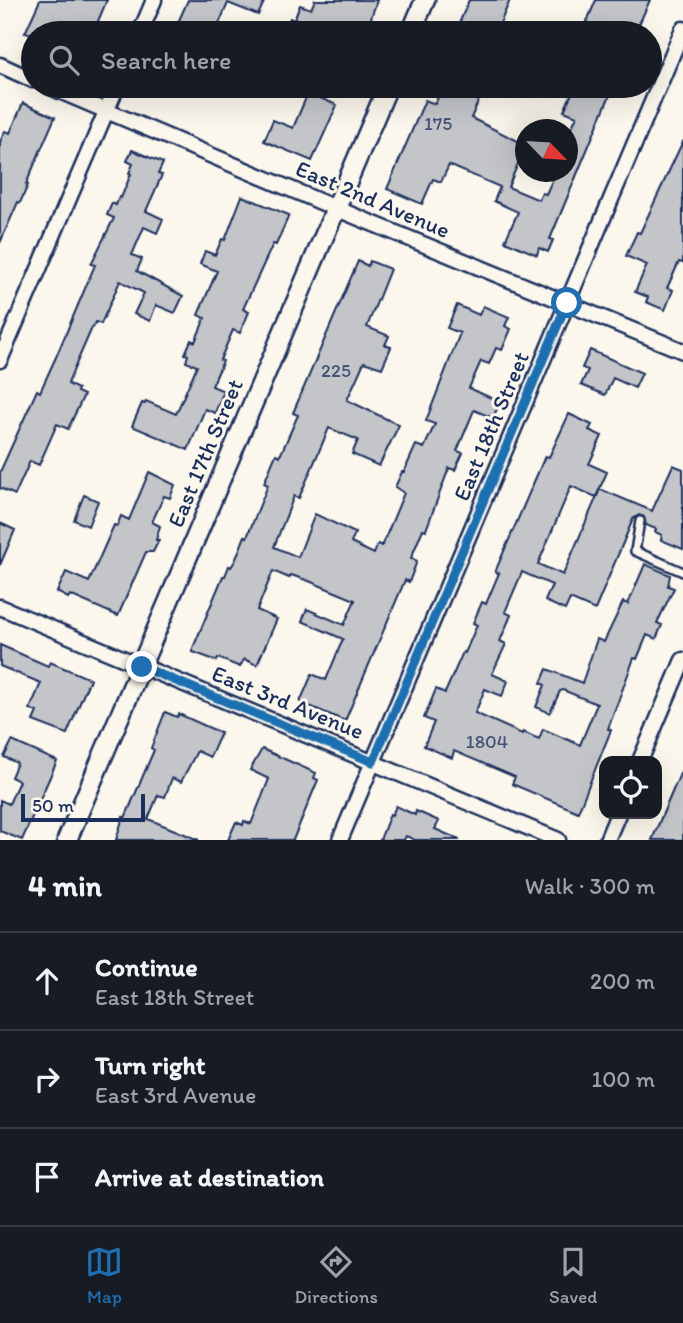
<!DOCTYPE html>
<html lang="en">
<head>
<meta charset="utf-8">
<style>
	body { margin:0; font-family:Itim,sans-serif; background:#20242c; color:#f1f3f6 }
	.controls { position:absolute; right:21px; bottom:21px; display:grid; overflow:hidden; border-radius:14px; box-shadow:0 7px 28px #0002 }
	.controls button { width:63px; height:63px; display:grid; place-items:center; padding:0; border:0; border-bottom:2px solid #363941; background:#171b24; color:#f1f3f6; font:35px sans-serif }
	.compass { position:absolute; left:515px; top:119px; width:63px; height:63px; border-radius:50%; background:#171b24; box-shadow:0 7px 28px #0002; rotate:115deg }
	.scale { position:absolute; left:21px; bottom:18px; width:124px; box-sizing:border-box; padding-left:7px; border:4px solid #1b2f5e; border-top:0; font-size:19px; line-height:24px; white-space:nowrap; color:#1b2f5e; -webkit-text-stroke:5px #fbf7ec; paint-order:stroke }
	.stop { position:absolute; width:21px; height:21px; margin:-16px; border:5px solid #1f6fb2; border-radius:50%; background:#fff }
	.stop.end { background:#1f6fb2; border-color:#fff; box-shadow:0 2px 7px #0008 }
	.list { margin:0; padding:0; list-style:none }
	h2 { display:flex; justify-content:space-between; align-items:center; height:91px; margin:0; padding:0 28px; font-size:30px }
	h2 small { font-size:23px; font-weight:400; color:#9ea1a6 }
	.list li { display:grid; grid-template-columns:46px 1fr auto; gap:21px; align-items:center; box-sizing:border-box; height:98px; padding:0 28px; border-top:2px solid #363941 }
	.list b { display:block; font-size:26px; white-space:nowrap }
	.list p { margin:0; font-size:23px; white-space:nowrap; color:#9ea1a6 }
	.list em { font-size:23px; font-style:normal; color:#9ea1a6 }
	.icon { flex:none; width:38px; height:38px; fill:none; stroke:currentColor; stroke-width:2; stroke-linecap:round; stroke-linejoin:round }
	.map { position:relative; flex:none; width:683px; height:840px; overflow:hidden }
	.search { position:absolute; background:#171b24; box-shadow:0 7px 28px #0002; left:21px; right:21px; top:21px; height:77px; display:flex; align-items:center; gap:18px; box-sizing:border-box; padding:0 24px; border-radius:38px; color:#9ea1a6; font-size:26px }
	.sheet { height:385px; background:#171b24 }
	nav { display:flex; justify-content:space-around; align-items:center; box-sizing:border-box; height:98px; border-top:2px solid #363941; background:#171b24; font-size:19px; color:#9ea1a6 }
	nav a { display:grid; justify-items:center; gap:4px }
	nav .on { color:#1f6fb2 }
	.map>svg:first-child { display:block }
	.building { fill:#c3c5c9; stroke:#1b2f5e; stroke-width:2 }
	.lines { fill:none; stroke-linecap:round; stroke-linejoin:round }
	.service-casing { stroke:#1b2f5e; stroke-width:12 }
	.minor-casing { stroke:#1b2f5e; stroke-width:19 }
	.tertiary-casing { stroke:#1b2f5e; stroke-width:23 }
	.service { stroke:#fbf7ec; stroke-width:7 }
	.minor { stroke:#fbf7ec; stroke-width:14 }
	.tertiary { stroke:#fbf7ec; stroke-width:18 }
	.route { stroke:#1f6fb2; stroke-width:9 }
	.labels { text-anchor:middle; stroke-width:6; stroke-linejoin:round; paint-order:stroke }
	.number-label { font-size:19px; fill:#455479 }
	.street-label { font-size:23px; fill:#1b2f5e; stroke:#fbf7ec }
</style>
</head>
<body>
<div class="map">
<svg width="683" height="840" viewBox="0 0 683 840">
	<rect width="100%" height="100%" fill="#fbf7ec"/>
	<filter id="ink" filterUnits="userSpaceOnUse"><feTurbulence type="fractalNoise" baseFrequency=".0143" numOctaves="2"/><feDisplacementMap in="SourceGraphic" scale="14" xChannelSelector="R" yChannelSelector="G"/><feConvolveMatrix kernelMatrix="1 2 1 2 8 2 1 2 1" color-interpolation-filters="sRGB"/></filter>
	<g filter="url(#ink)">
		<path class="building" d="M 40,0 L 107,0 L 93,33 L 25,33 Z
			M 188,0 L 265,0 L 258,15 L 228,3 L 215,33 L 191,33 L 176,27 Z
			M 315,0 L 377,0 L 366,33 L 283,33 L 290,18 L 294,20 L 300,5 L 311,9 Z
			M 469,0 L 510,0 L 496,33 L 455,33 Z
			M 596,0 L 650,0 L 635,33 L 582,33 Z
			M 443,86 L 485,86 L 471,118 L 526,145 L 508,187 L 539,200 L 542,193 L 546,194 L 556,172 L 568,172 L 568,144 L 572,134 L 569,133 L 577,116 L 564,111 L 575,86 L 610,86 L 606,94 L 610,95 L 550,239 L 553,240 L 548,252 L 539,248 L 537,255 L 505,241 L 518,212 L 494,201 L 500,187 L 449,165 L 441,182 L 433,179 L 422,204 L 387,189 L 425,100 L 435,104 Z
			M 308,93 L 337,105 L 312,161 L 264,141 L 273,120 L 293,128 Z
			M 23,103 L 55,117 L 26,184 L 28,185 L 20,203 L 18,202 L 0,243 L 0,142 L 5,131 L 10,133 Z
			M 683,141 L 683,263 L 679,262 L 667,288 L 673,290 L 665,310 L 646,302 L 648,297 L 635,292 L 647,265 L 626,256 L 637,232 L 640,233 Z
			M 132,150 L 163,163 L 158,174 L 162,175 L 146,211 L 163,219 L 157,233 L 144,227 L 132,255 L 142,259 L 137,271 L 183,296 L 175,313 L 156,305 L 150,321 L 134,314 L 144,293 L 120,281 L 101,324 L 96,322 L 91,330 L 70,378 L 68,384 L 78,389 L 77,392 L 84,395 L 68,429 L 57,424 L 39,465 L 30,461 L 15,495 L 0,488 L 0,472 L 37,390 L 40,392 L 56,357 L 95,265 L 91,264 L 114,218 L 107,215 L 112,203 L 116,205 L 119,197 L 121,198 L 131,174 L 129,173 L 133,164 L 127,161 Z
			M 242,196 L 289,215 L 276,245 L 273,244 L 243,309 L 249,312 L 240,333 L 233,330 L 220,360 L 223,361 L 212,386 L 224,391 L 215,413 L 205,409 L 188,450 L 132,426 L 142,403 L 145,404 L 146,401 L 176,414 L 197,366 L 186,362 L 188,355 L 185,354 L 191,340 L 195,342 L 205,318 L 198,315 L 217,271 L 200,264 L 205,251 L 215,255 L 222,239 L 225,240 Z
			M 358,261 L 368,266 L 370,261 L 390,269 L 367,327 L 389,336 L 385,345 L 391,347 L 382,368 L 364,362 L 347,400 L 399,425 L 379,466 L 352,454 L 358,440 L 329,428 L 299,498 L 294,496 L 274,547 L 298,557 L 315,514 L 355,533 L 351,543 L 374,554 L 378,544 L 382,546 L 404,493 L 395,487 L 402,472 L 404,472 L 416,445 L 424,448 L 435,424 L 426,421 L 460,333 L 447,328 L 457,305 L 479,315 L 483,306 L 509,317 L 505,326 L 511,329 L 502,350 L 496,348 L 489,364 L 481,361 L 469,388 L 500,402 L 493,418 L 474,410 L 457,451 L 463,453 L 455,470 L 449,468 L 426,530 L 423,529 L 411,558 L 417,561 L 409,582 L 405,580 L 345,721 L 300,702 L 312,674 L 326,680 L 343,639 L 302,621 L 307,609 L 344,625 L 355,600 L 309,581 L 291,575 L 289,578 L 273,571 L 257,610 L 277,619 L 257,665 L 244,659 L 240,667 L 218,658 L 217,661 L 193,652 L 193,648 L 223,576 L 225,576 L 229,566 L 231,567 L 235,561 L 245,536 L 247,537 L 268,485 L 264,483 L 276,454 L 280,456 L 298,415 L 293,413 Z
			M 590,350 L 642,373 L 635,388 L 613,378 L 605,395 L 581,385 L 588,370 L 582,368 Z
			M 569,414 L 592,425 L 589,430 L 602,436 L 589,464 L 607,472 L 596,497 L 571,486 L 538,564 L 563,575 L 600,489 L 652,511 L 673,465 L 683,469 L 683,549 L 661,540 L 662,535 L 655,532 L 656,529 L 646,525 L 644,517 L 639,515 L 633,519 L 595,610 L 570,599 L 565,610 L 545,601 L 552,585 L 522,572 L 505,612 L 511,615 L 500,641 L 506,644 L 492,674 L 508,681 L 502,696 L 485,689 L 475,713 L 522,734 L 523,732 L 539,739 L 543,729 L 580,745 L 597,704 L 563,690 L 560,691 L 550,713 L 536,707 L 545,685 L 541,683 L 547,669 L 582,683 L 597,639 L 604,642 L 623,602 L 628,604 L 645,564 L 670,575 L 668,586 L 674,588 L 657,623 L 662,625 L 656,639 L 647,635 L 637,659 L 634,658 L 608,729 L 611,730 L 578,812 L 512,784 L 515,777 L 454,751 L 452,758 L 424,746 L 434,722 L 424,718 L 436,689 L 445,693 L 463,652 L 465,653 L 477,625 L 473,623 L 482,602 L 486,604 L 499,573 L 495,572 L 540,468 L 545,456 L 549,457 Z
			M 149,472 L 175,485 L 170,498 L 164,496 L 152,522 L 160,526 L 156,540 L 159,540 L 153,552 L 146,552 L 118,616 L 70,595 L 68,598 L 57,592 L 66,572 L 89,582 L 114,525 L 117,526 L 121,516 L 129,520 Z
			M 84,495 L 98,501 L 88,526 L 74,520 Z
			M 0,523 L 15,530 L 0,565 Z
			M 0,645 L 48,666 L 50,662 L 90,679 L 67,734 L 33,721 L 37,712 L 30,709 L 41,683 L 0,666 Z
			M 165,712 L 177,717 L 179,714 L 221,733 L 210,757 L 197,751 L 181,782 L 172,778 L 165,797 L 158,795 L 148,819 L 199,840 L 116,840 L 123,817 L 125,818 L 128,811 L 154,750 L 151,748 Z
			M 12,741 L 57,761 L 22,840 L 0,831 L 0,800 L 9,804 L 19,781 L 11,777 L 17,763 L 4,757 Z
			M 262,749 L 316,773 L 314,778 L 318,780 L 293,840 L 228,840 L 236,822 L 243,825 L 244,821 L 251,824 L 269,779 L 250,770 Z
			M 683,767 L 683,840 L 652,840 L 661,818 Z
			M 396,806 L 415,815 L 416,811 L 439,821 L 435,829 L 460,840 L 415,840 L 406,836 L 404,840 L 380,840 L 390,814 L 392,815 Z"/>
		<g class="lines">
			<defs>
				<path id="service" d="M 640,521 L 635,551 L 683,572"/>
				<path id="minor" d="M 140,33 L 154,0
					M 0,65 L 33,80
					M 48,86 L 335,208 L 683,351
					M 0,360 L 117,86
					M 0,607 L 558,840
					M 640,761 L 683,660
					M 340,840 L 683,29
					M 607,840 L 618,814"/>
				<path id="tertiary" d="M 411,33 L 425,0
					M 67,840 L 388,86"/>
			</defs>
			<use href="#service" class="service-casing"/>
			<use href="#minor" class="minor-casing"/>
			<use href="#tertiary" class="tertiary-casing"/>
			<use href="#service" class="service"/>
			<use href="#minor" class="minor"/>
			<use href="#tertiary" class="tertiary"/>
		</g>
	</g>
	<g class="lines" filter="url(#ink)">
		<path class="route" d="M 142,667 L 373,762 L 567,303"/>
	</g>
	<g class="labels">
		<g class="number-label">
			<text x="438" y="130">175</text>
			<text x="336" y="377">225</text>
			<text x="487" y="748">1804</text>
		</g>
		<g class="street-label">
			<text transform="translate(373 199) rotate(23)" y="8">East 2nd Avenue</text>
			<text transform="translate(491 426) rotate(-67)" y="8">East 18th Street</text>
			<text transform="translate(205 453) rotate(-67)" y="8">East 17th Street</text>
			<text transform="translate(288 702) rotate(22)" y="8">East 3rd Avenue</text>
		</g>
	</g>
</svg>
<div class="controls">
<button><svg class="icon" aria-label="locate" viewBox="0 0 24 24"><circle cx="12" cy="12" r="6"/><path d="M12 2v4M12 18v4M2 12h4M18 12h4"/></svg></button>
</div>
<svg class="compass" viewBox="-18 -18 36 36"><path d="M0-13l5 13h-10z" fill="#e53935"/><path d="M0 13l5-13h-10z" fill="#9ea1a6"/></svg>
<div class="scale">50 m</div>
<div class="stop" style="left:567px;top:303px"></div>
<div class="stop end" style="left:142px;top:667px"></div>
<div class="search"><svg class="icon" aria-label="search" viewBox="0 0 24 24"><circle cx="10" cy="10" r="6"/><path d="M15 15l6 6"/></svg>Search here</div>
</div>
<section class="sheet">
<h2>4 min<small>Walk · 300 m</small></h2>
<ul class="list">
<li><svg class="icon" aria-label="ahead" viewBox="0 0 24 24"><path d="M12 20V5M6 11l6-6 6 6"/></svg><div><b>Continue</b><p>East 18th Street</p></div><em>200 m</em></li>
<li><svg class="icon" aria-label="right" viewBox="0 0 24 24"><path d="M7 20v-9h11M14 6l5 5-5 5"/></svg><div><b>Turn right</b><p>East 3rd Avenue</p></div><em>100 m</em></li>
<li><svg class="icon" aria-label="arrive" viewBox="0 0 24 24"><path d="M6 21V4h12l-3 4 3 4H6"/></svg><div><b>Arrive at destination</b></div></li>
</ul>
</section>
<nav>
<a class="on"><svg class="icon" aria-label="map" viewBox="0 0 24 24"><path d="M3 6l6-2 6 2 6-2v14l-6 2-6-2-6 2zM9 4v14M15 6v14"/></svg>Map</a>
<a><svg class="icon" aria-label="directions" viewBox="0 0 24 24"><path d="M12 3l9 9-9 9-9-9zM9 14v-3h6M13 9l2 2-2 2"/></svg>Directions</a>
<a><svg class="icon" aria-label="saved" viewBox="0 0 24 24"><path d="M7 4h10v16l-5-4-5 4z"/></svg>Saved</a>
</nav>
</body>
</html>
